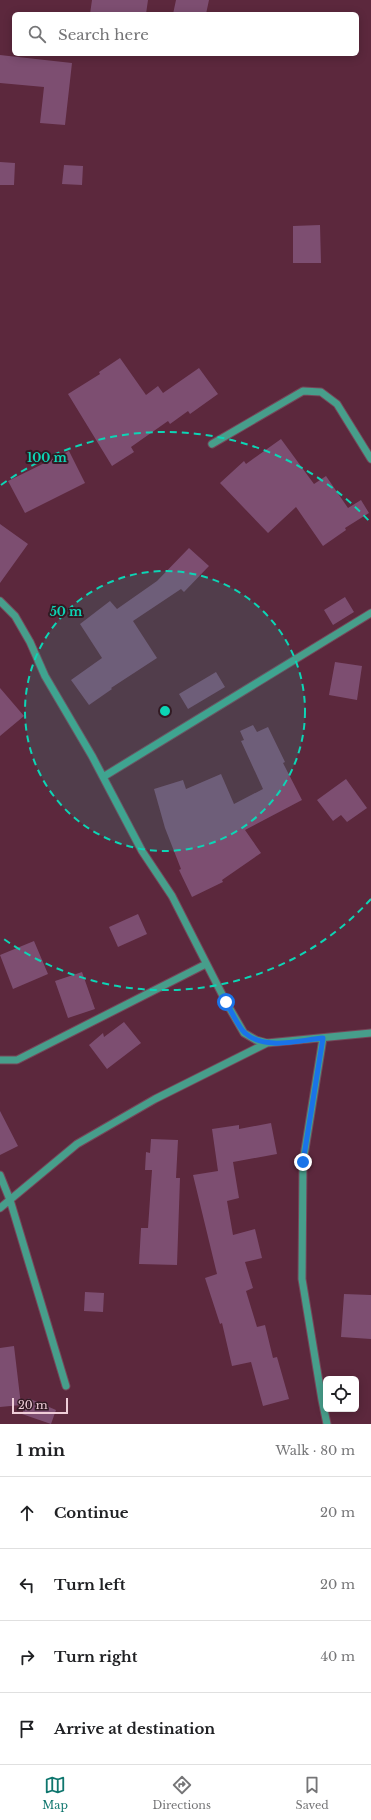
<!DOCTYPE html>
<html lang="en">
<head>
<meta charset="utf-8">
<style>
	body { margin:0; font-family:"Libre Baskerville",serif; background:#f6f6f6; color:#202124 }
	.controls { position:absolute; right:12px; bottom:12px; display:grid; overflow:hidden; border-radius:6px; box-shadow:0 2px 10px #0003 }
	.controls button { width:36px; height:36px; display:grid; place-items:center; padding:0; border:0; border-bottom:1px solid #e0e0e0; background:#fff; color:#202124; font:20px sans-serif }
	.scale { position:absolute; left:12px; bottom:10px; width:56px; box-sizing:border-box; padding-left:4px; border:2px solid #efcdd8; border-top:0; font-size:11px; line-height:14px; white-space:nowrap; color:#efcdd8; -webkit-text-stroke:3px #321a23; paint-order:stroke }
	.stop { position:absolute; width:12px; height:12px; margin:-9px; border:3px solid #1a73e8; border-radius:50%; background:#fff }
	.stop.end { background:#1a73e8; border-color:#fff; box-shadow:0 1px 4px #0008 }
	.list { margin:0; padding:0; list-style:none }
	h2 { display:flex; justify-content:space-between; align-items:center; height:52px; margin:0; padding:0 16px; font-size:17px }
	h2 small { font-size:13px; font-weight:400; color:#757577 }
	.list li { display:grid; grid-template-columns:26px 1fr auto; gap:12px; align-items:center; box-sizing:border-box; height:72px; padding:0 16px; border-top:1px solid #e0e0e0 }
	.list b { display:block; font-size:15px; white-space:nowrap }
	.list em { font-size:13px; font-style:normal; color:#757577 }
	.icon { flex:none; width:22px; height:22px; fill:none; stroke:currentColor; stroke-width:2; stroke-linecap:round; stroke-linejoin:round }
	.map { position:relative; flex:none; width:371px; height:1424px; overflow:hidden }
	.search { position:absolute; background:#fff; box-shadow:0 2px 10px #0003; left:12px; right:12px; top:12px; height:44px; display:flex; align-items:center; gap:10px; box-sizing:border-box; padding:0 14px; border-radius:6px; color:#757577; font-size:15px }
	.sheet { height:340px; background:#fff }
	nav { display:flex; justify-content:space-around; align-items:center; box-sizing:border-box; height:56px; border-top:1px solid #e0e0e0; background:#fff; font-size:11px; color:#757577 }
	nav a { display:grid; justify-items:center; gap:2px }
	nav .on { color:#0f766e }
	.map>svg:first-child { display:block }
	.building { fill:#7d4e71 }
	.lines { fill:none; stroke-linecap:round; stroke-linejoin:round }
	.minor-casing { stroke:#764659; stroke-width:9 }
	.minor { stroke:#479e8b; stroke-width:7 }
	.route { stroke:#1a73e8; stroke-width:5 }
	.ring { fill:none; stroke:#0cd5b5; stroke-width:2; stroke-dasharray:7 5 }
	.centre { fill:#0cd5b5; stroke:#321a23; stroke-width:2 }
	.ring-label { font-size:12px; text-anchor:middle; font-weight:bold; fill:#0cd5b5; stroke:#321a23; stroke-width:4; stroke-linejoin:round; paint-order:stroke }
</style>
</head>
<body>
<div class="map">
<svg width="371" height="1424" viewBox="0 0 371 1424">
	<rect width="100%" height="100%" fill="#5c283d"/>
	<path class="building" d="M 92,0 L 148,0 L 146,14 L 90,14 Z
		M 176,0 L 209,0 L 206,14 L 173,14 Z
		M 0,55 L 72,63 L 65,125 L 40,123 L 44,87 L 0,83 Z
		M 0,162 L 15,163 L 14,185 L 0,185 Z
		M 64,165 L 83,166 L 82,185 L 62,184 Z
		M 320,225 L 321,263 L 293,263 L 293,226 Z
		M 120,358 L 146,395 L 158,386 L 163,393 L 199,368 L 218,394 L 190,414 L 188,411 L 170,424 L 168,421 L 131,447 L 134,452 L 112,466 L 68,394 L 100,374 L 99,372 Z
		M 281,439 L 314,484 L 326,476 L 348,508 L 361,500 L 369,513 L 345,528 L 346,530 L 323,546 L 296,507 L 268,533 L 220,483 L 244,461 L 246,464 Z
		M 69,451 L 85,483 L 25,513 L 8,481 Z
		M 0,524 L 28,544 L 0,583 Z
		M 189,548 L 209,566 L 184,592 L 181,589 L 133,621 L 157,658 L 111,688 L 112,689 L 89,705 L 71,680 L 102,658 L 80,624 L 110,601 L 117,609 L 157,581 Z
		M 345,597 L 354,612 L 333,625 L 324,610 Z
		M 335,662 L 362,666 L 357,700 L 329,695 Z
		M 216,672 L 225,687 L 188,709 L 179,694 Z
		M 0,688 L 24,716 L 0,736 Z
		M 253,725 L 257,732 L 268,727 L 285,762 L 283,763 L 302,800 L 245,830 L 261,853 L 222,880 L 223,882 L 192,897 L 179,870 L 181,869 L 165,828 L 154,789 L 183,780 L 186,789 L 221,774 L 234,804 L 263,789 L 241,741 L 244,740 L 240,731 Z
		M 346,779 L 367,808 L 347,822 L 341,815 L 333,821 L 317,800 Z
		M 138,914 L 147,934 L 118,947 L 109,927 Z
		M 34,941 L 48,974 L 13,989 L 0,955 Z
		M 82,972 L 95,1009 L 68,1018 L 55,981 Z
		M 124,1022 L 141,1043 L 107,1069 L 89,1045 L 103,1033 L 104,1037 Z
		M 0,1111 L 18,1146 L 0,1155 Z
		M 271,1123 L 277,1154 L 233,1162 L 239,1198 L 227,1201 L 233,1235 L 255,1229 L 262,1258 L 245,1262 L 253,1288 L 246,1291 L 257,1327 L 265,1325 L 273,1358 L 277,1357 L 289,1399 L 263,1406 L 251,1362 L 232,1366 L 222,1323 L 220,1324 L 205,1278 L 217,1274 L 193,1175 L 218,1171 L 212,1129 L 239,1125 L 239,1129 Z
		M 151,1139 L 178,1140 L 176,1178 L 180,1178 L 177,1265 L 139,1264 L 141,1228 L 148,1228 L 152,1170 L 145,1170 L 146,1152 L 150,1153 Z
		M 85,1292 L 104,1293 L 103,1312 L 84,1311 Z
		M 344,1294 L 371,1295 L 371,1339 L 341,1337 Z
		M 14,1346 L 21,1405 L 0,1407 L 0,1348 Z
		M 28,1398 L 56,1410 L 51,1424 L 22,1414 Z"/>
	<g class="lines">
		<defs>
			<path id="minor" d="M 212,444 L 303,391 L 321,392 L 337,404 L 371,459
				M 0,601 L 15,616 L 30,642 L 45,676 L 92,756 L 142,851 L 172,896 L 226,1002 L 244,1033 L 256,1040 L 267,1043 L 371,1033
				M 103,777 L 371,613
				M 323,1038 L 303,1162 L 302,1279 L 322,1400 L 327,1424
				M 0,1060 L 17,1060 L 206,964
				M 0,1175 L 10,1200 L 66,1386
				M 0,1208 L 77,1144 L 155,1099 L 267,1043"/>
		</defs>
		<use href="#minor" class="minor-casing"/>
		<use href="#minor" class="minor"/>
	</g>
	<g class="lines">
		<path class="route" d="M 226,1002 C 231,1010 238,1027 245,1033 C 265,1051 300,1040 323,1038 L 303,1162"/>
	</g>
	<circle cx="165" cy="711" r="140" fill="#0cd5b5" fill-opacity=".12"/>
	<g class="ring">
		<circle cx="165" cy="711" r="140"/>
		<path d="M371 899A279 279 0 0 1 1 937M1 485A279 279 0 0 1 371 523"/>
	</g>
	<circle cx="165" cy="711" r="6" class="centre"/>
	<g class="ring-label">
		<text x="47" y="462">100 m</text>
		<text x="66" y="616">50 m</text>
	</g>
</svg>
<div class="controls">
<button><svg class="icon" aria-label="locate" viewBox="0 0 24 24"><circle cx="12" cy="12" r="6"/><path d="M12 2v4M12 18v4M2 12h4M18 12h4"/></svg></button>
</div>
<div class="scale">20 m</div>
<div class="stop" style="left:226px;top:1002px"></div>
<div class="stop end" style="left:303px;top:1162px"></div>
<div class="search"><svg class="icon" aria-label="search" viewBox="0 0 24 24"><circle cx="10" cy="10" r="6"/><path d="M15 15l6 6"/></svg>Search here</div>
</div>
<section class="sheet">
<h2>1 min<small>Walk · 80 m</small></h2>
<ul class="list">
<li><svg class="icon" aria-label="ahead" viewBox="0 0 24 24"><path d="M12 20V5M6 11l6-6 6 6"/></svg><div><b>Continue</b></div><em>20 m</em></li>
<li><svg class="icon" aria-label="left" viewBox="0 0 24 24"><path d="M17 20v-9H6M10 6l-5 5 5 5"/></svg><div><b>Turn left</b></div><em>20 m</em></li>
<li><svg class="icon" aria-label="right" viewBox="0 0 24 24"><path d="M7 20v-9h11M14 6l5 5-5 5"/></svg><div><b>Turn right</b></div><em>40 m</em></li>
<li><svg class="icon" aria-label="arrive" viewBox="0 0 24 24"><path d="M6 21V4h12l-3 4 3 4H6"/></svg><div><b>Arrive at destination</b></div></li>
</ul>
</section>
<nav>
<a class="on"><svg class="icon" aria-label="map" viewBox="0 0 24 24"><path d="M3 6l6-2 6 2 6-2v14l-6 2-6-2-6 2zM9 4v14M15 6v14"/></svg>Map</a>
<a><svg class="icon" aria-label="directions" viewBox="0 0 24 24"><path d="M12 3l9 9-9 9-9-9zM9 14v-3h6M13 9l2 2-2 2"/></svg>Directions</a>
<a><svg class="icon" aria-label="saved" viewBox="0 0 24 24"><path d="M7 4h10v16l-5-4-5 4z"/></svg>Saved</a>
</nav>
</body>
</html>
